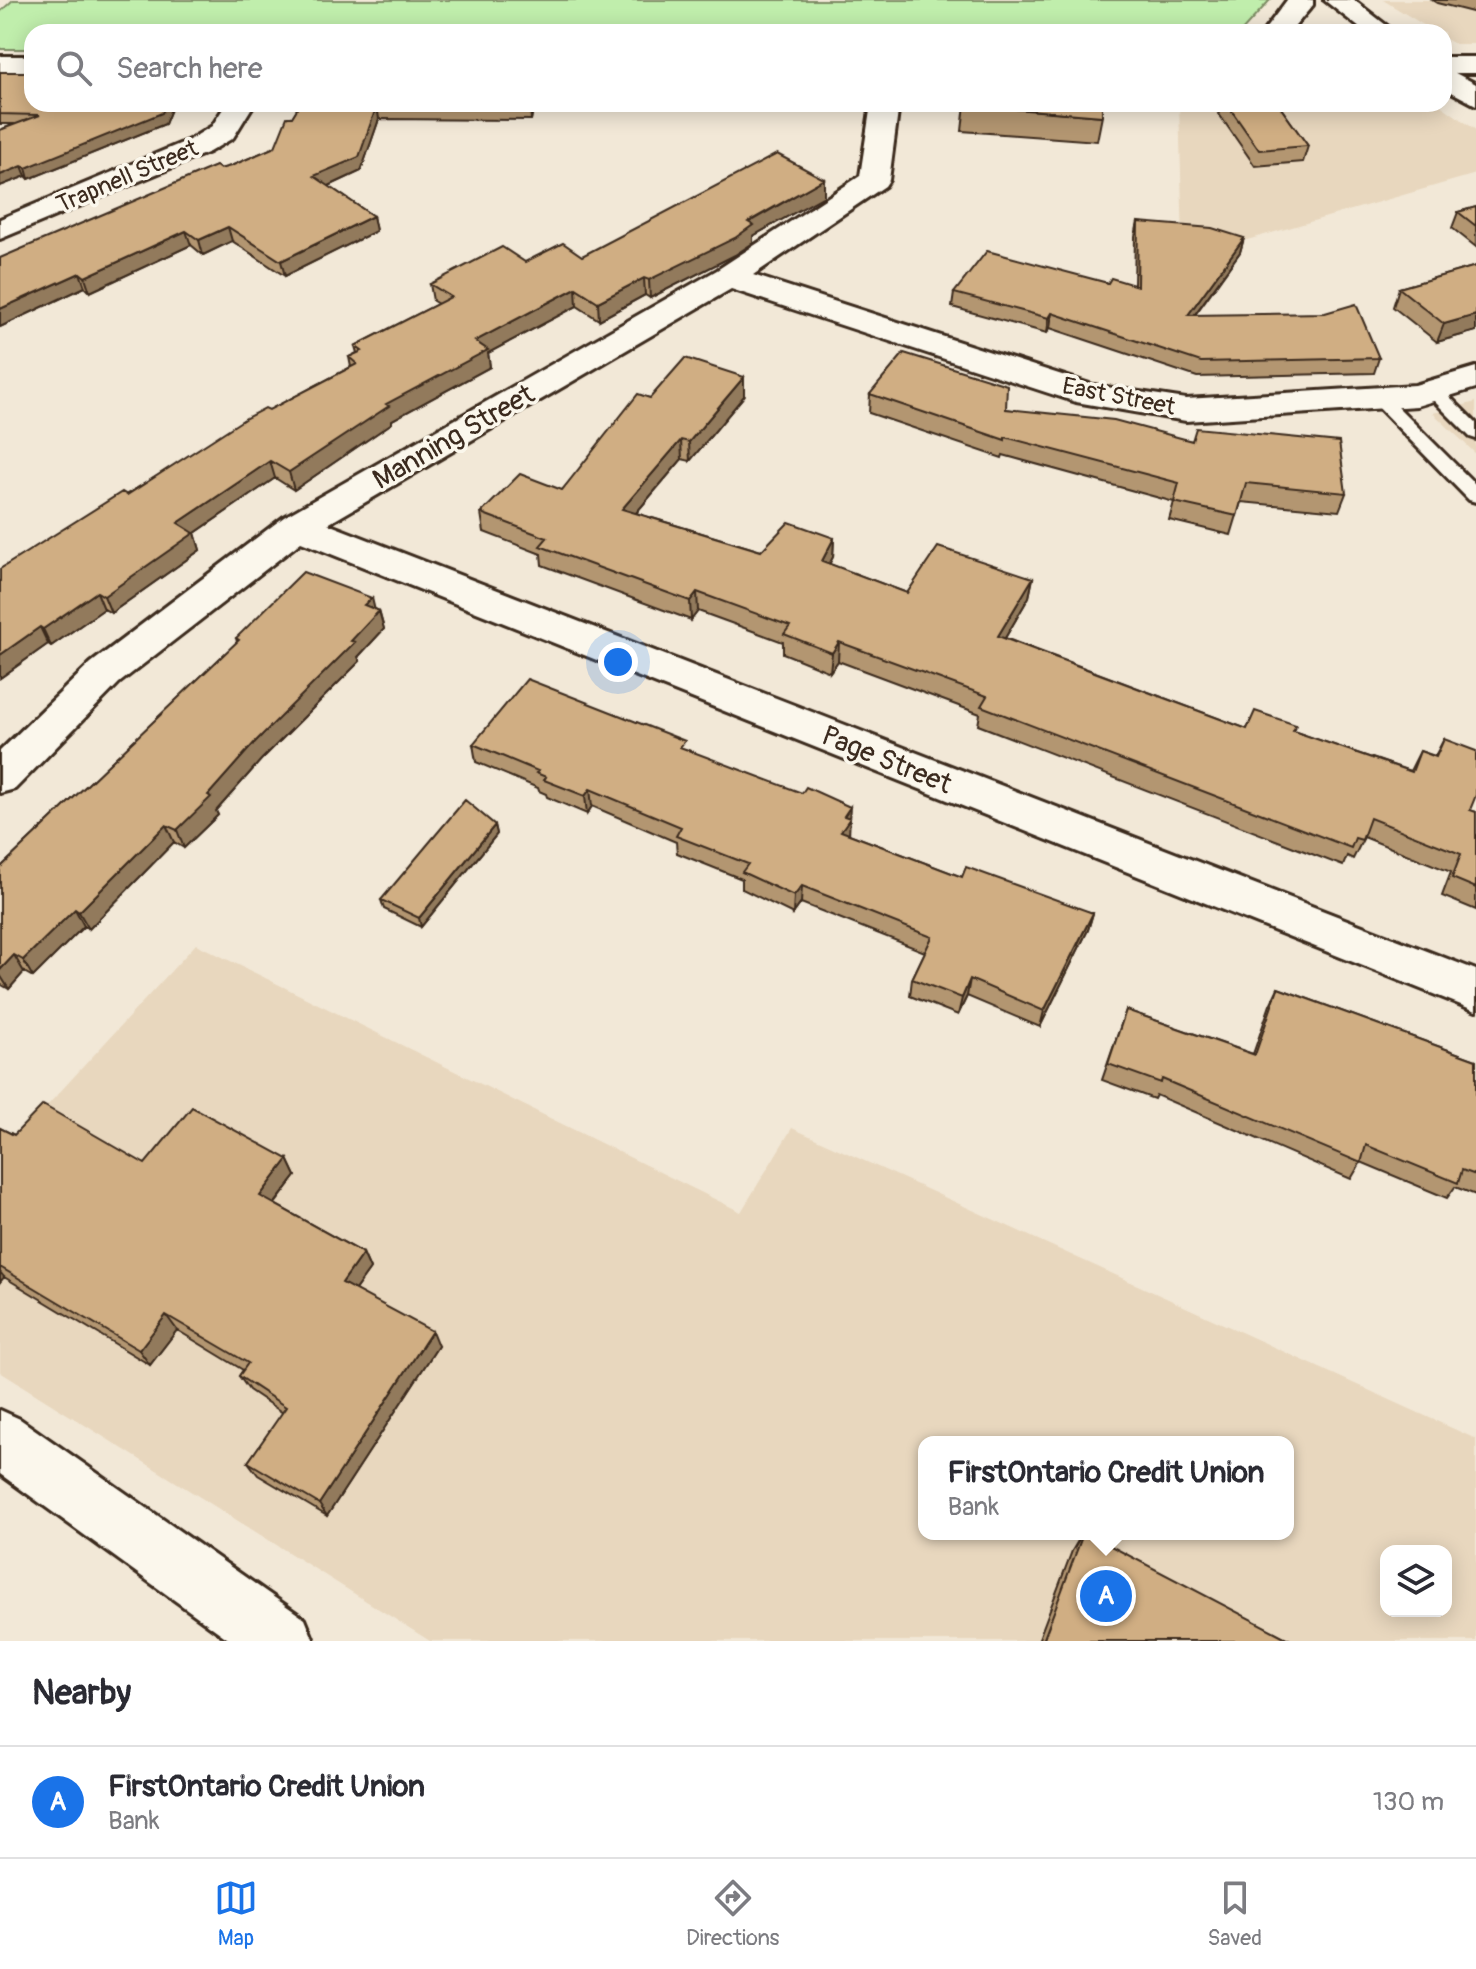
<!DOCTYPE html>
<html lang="en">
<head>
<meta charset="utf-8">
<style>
	body { margin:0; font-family:Pangolin,sans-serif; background:#f7f7f7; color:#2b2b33 }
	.controls { position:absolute; right:24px; bottom:24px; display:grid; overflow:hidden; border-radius:16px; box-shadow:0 4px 20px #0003 }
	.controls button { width:72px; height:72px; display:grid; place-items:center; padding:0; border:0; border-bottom:2px solid #e1e1e2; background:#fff; color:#2b2b33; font:40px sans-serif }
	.you { position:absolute; left:618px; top:662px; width:28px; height:28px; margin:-20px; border:6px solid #fff; border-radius:50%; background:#1a73e8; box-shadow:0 0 0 12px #1a73e833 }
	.badge { display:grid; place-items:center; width:52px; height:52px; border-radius:50%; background:#1a73e8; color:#fff; font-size:26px; font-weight:700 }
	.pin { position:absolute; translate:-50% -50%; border:4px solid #fff; box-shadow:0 2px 8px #0006 }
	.popup { position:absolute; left:918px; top:1436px; width:376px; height:104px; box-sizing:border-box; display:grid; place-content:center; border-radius:16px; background:#fff; filter:drop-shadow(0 2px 6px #0005); font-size:26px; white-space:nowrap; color:#7c7c81 }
	.popup b { font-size:30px; color:#2b2b33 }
	.popup::after { content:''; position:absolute; left:50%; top:100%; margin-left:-16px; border:16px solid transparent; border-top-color:#fff }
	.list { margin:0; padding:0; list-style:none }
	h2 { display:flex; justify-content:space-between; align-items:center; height:104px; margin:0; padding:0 32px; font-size:34px }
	h2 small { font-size:26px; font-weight:400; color:#7c7c81 }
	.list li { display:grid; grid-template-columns:52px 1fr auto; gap:24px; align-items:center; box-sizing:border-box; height:112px; padding:0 32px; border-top:2px solid #e1e1e2 }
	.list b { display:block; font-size:30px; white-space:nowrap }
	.list p { margin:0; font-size:26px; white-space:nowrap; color:#7c7c81 }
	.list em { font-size:26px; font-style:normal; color:#7c7c81 }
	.icon { flex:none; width:44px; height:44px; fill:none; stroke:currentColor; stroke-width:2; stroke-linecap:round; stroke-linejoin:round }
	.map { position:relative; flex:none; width:1476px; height:1641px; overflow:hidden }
	.search { position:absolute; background:#fff; box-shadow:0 4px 20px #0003; left:24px; right:24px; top:24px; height:88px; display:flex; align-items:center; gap:20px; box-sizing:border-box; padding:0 28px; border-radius:24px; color:#7c7c81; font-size:30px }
	.sheet { height:216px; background:#fff }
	nav { display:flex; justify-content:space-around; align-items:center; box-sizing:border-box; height:112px; border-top:2px solid #e1e1e2; background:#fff; font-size:22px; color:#7c7c81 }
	nav a { display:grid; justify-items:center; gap:4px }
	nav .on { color:#1a73e8 }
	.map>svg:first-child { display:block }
	.built { fill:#e8d7be; fill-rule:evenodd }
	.green { fill:#c0eeac; stroke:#7e8c65; stroke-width:2 }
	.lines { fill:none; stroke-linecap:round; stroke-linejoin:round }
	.service-casing { stroke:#3b2a1e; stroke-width:6 }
	.minor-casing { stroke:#3b2a1e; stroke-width:6 }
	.tertiary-casing { stroke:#3b2a1e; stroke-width:6 }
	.secondary-casing { stroke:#3b2a1e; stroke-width:6 }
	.service { fill:#fbf7ec; fill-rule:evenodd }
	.minor { fill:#fbf7ec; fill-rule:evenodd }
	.tertiary { fill:#fbf7ec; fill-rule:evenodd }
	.secondary { fill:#fbf7ec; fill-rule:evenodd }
	.wall { fill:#b39671; stroke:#3b2a1e; stroke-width:2 }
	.shaded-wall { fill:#927a5c; stroke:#3b2a1e; stroke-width:2 }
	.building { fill:#d0ae83; stroke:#3b2a1e; stroke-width:2 }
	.labels { text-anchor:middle; stroke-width:7; stroke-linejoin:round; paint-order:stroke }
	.far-street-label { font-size:24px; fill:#3b2a1e; stroke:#fbf7ec }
	.street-label { font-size:28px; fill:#3b2a1e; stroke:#fbf7ec }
</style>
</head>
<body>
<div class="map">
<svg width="1476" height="1641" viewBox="0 0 1476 1641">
	<rect width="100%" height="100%" fill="#f2e8d7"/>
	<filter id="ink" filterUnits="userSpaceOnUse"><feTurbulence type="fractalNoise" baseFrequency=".0125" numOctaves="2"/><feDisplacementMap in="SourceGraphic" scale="16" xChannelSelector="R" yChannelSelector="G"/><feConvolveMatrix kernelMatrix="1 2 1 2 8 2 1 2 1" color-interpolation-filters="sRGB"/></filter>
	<g filter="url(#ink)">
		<path class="built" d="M 1383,0 L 1476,0 L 1476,44 L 1455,44 L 1444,38 L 1444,32 L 1435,32 Z
			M 1179,104 L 1439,104 L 1476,130 L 1476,174 L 1247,240 L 1183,243 Z
			M 1476,402 L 1476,454 L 1433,413 Z
			M 196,944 L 741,1212 L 792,1128 L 1476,1439 L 1476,1641 L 430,1641 L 0,1372 L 0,1157 ZM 924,1442 L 1288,1442 L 1288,1534 L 924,1534 ZM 1386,1551 L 1446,1551 L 1446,1611 L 1386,1611 Z"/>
		<path class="green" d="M 13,0 L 1270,0 L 1241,32 L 32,32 L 32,49 L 0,49 L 0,12 Z"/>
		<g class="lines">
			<defs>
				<path id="service" d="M 1433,385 L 1439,386 L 1476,423 L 1476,439 L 1470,437 L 1427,394 L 1424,390 Z
					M 1378,392 L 1384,393 L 1476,485 L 1476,502 L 1469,500 L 1372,401 L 1369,397 Z"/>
				<path id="minor" d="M 226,104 L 254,104 L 233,138 L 209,152 L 0,239 L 0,219 L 189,140 L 212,126 Z
					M 871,104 L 899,104 L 889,180 L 885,186 L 753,275 L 1093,385 L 1186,399 L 1415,385 L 1476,367 L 1476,388 L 1417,406 L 1186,421 L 1076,402 L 731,289 L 328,524 L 1476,970 L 1476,1011 L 301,542 L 119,683 L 15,789 L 0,793 L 0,751 L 91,663 L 284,517 L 717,270 L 860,176 Z"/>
				<path id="tertiary" d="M 0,56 L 32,56 L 32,72 L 0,72 Z
					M 1444,57 L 1476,57 L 1476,73 L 1444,73 Z"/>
				<path id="secondary" d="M 1287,0 L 1313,0 L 1313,5 L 1290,32 L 1263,32 Z
					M 1324,0 L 1354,0 L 1395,32 L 1365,32 Z
					M 1444,67 L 1476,84 L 1476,105 L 1444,88 Z
					M 0,1410 L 20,1419 L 305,1619 L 314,1641 L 231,1641 L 0,1474 Z"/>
			</defs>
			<use href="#service" class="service-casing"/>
			<use href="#minor" class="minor-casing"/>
			<use href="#tertiary" class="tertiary-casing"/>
			<use href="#secondary" class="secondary-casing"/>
			<use href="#service" class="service"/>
			<use href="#minor" class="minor"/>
			<use href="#tertiary" class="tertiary"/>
			<use href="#secondary" class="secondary"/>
		</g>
		<path class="wall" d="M 1432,0 L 1476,0 L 1476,13 L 1437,3 Z
			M 0,72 L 32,104 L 173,104 L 165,124 L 29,179 L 26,176 L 0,186 L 0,130 L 15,124 L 0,124 Z
			M 300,104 L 534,104 L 531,120 L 379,119 L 361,171 L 329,186 L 373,216 L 376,231 L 285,276 L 232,241 L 203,255 L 191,245 L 90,292 L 85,287 L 0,327 L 220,169 L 231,166 L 275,147 Z
			M 965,104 L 1102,116 L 1097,141 L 962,131 Z
			M 1212,104 L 1278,104 L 1308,146 L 1303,162 L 1255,166 Z
			M 824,196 L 753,236 L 753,243 L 735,255 L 650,298 L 645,295 L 599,320 L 577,306 L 488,353 L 490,367 L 392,420 L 392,423 L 294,490 L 275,478 L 195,533 L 200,550 L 111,613 L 104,609 L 51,646 L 48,644 L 0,678 L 0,569 L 269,410 L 351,367 L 349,357 L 357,353 L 355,346 L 438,304 L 433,301 L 430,284 L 525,262 L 582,256 Z
			M 1476,207 L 1476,247 L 1452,228 L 1458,212 Z
			M 1138,222 L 1244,238 L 1240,252 L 1195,315 L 1379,358 L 1374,373 L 1197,377 L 1050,328 L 1047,333 L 952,307 L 954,293 L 1108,283 L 1134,285 L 1135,236 Z
			M 1476,266 L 1476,331 L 1437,342 L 1393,307 L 1399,288 Z
			M 870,394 L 1006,409 L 1192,441 L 1346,493 L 1339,511 L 1241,502 L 1231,535 L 1169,520 L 1174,502 L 1003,455 L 1002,458 L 869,413 Z
			M 744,396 L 690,461 L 682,459 L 636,513 L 761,551 L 834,538 L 833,557 L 829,564 L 907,593 L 1033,578 L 1029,597 L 1005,638 L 1247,729 L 1293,731 L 1410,771 L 1420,751 L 1435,756 L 1444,739 L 1470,810 L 1476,812 L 1476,910 L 1442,896 L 1451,872 L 1364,837 L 1353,859 L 1347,856 L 1343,866 L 978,725 L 980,714 L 838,661 L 830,672 L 783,653 L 783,642 L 698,611 L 691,620 L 542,565 L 541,554 L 484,532 L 481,513 L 562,490 L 650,398 Z
			M 375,609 L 379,611 L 384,629 L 358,657 L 360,661 L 261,760 L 216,811 L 218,815 L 184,848 L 174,842 L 89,929 L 84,926 L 33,977 L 24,972 L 9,989 L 0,984 L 0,868 L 237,642 L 236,638 Z
			M 473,744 L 685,749 L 849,818 L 849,834 L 962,877 L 1093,913 L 1088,930 L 1040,1027 L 967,996 L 958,1015 L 910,996 L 912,979 L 925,952 L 801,903 L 793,914 L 742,889 L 742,879 L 677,853 L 676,842 L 592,806 L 587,814 L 547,797 L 546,794 L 539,791 L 538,788 L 476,762 Z
			M 495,825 L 497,834 L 421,927 L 384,909 L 381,900 Z
			M 1278,988 L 1476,1060 L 1476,1195 L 1455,1187 L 1447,1198 L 1361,1162 L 1351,1179 L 1156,1095 L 1154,1099 L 1102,1080 L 1126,1010 L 1253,1054 L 1270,1005 Z
			M 0,1128 L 14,1135 L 145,1164 L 288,1159 L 296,1176 L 275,1204 L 363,1253 L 370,1269 L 355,1290 L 438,1346 L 327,1516 L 258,1475 L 248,1462 L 283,1413 L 249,1390 L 239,1376 L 243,1370 L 177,1330 L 150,1365 L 4,1277 L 0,1282 Z
			M 1082,1534 L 1292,1641 L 1038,1641 L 1072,1551 Z"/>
		<path class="shaded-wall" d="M 166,104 L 173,104 L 165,124 L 29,179 L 26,168 Z
			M 530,104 L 534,104 L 531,120 L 530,106 Z
			M 377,105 L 379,119 L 361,171 L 318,191 L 314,176 Z
			M 22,166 L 26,176 L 0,186 L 0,175 Z
			M 824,179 L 824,196 L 753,236 L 753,243 L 735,255 L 650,298 L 649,280 Z
			M 373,216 L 376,231 L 285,276 L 281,261 Z
			M 228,227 L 232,241 L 203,255 L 199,240 Z
			M 186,231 L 191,245 L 90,292 L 85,277 Z
			M 1244,238 L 1240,252 L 1184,329 L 1188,315 Z
			M 80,273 L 85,287 L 0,327 L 0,309 Z
			M 644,278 L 645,295 L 599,320 L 598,302 Z
			M 576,288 L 577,306 L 488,353 L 490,367 L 392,420 L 392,423 L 294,490 L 289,472 L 475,341 Z
			M 1052,313 L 1050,328 L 1047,333 L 1049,318 Z
			M 1476,315 L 1476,331 L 1437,342 L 1444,324 Z
			M 744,377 L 744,396 L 690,461 L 689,442 Z
			M 681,440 L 682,459 L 623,528 L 622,509 Z
			M 270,461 L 275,478 L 195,533 L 200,550 L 111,613 L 104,596 L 178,523 Z
			M 834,538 L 833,557 L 821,580 L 822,561 Z
			M 1033,578 L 1029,597 L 995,655 L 998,636 Z
			M 97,592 L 104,609 L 51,646 L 43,629 Z
			M 697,592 L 698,611 L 691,620 L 690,601 Z
			M 372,598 L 376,615 L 379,611 L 384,629 L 358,657 L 360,661 L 261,760 L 216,811 L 218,815 L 184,848 L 177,830 L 255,742 L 351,641 L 364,605 Z
			M 40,627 L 48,644 L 0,678 L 0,655 Z
			M 839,642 L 838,661 L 830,672 L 832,653 Z
			M 590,789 L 592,806 L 587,814 L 585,796 Z
			M 850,807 L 849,820 L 850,818 L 849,836 L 841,831 L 844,816 Z
			M 166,825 L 174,842 L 89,929 L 79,912 Z
			M 495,825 L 497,834 L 421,927 L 419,918 Z
			M 802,886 L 801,903 L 793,914 L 794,896 Z
			M 75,909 L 84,926 L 33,977 L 23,960 Z
			M 1093,913 L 1088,930 L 1040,1027 L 1044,1011 Z
			M 14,955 L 24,972 L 9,989 L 0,975 L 0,970 Z
			M 970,979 L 967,996 L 958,1015 L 962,998 Z
			M 288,1159 L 296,1176 L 268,1212 L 260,1196 Z
			M 363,1253 L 370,1269 L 349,1298 L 342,1283 Z
			M 0,1272 L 4,1277 L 0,1282 Z
			M 166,1315 L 177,1330 L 150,1365 L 139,1350 Z
			M 432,1331 L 438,1346 L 327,1516 L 319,1504 Z"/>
		<path class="building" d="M 0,72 L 32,72 L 32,104 L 166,104 L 162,113 L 26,168 L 22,166 L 0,175 L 0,130 L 40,115 L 0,114 Z
			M 300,104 L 530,104 L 530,106 L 377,105 L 359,157 L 314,176 L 373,216 L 281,261 L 228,227 L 199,240 L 186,231 L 85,277 L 80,273 L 0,309 L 0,258 L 216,166 L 220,169 L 231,166 L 275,147 L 287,117 L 292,117 Z
			M 965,104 L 1102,104 L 1102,116 L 965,105 Z
			M 1227,104 L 1278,104 L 1308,146 L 1259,150 Z
			M 777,154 L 824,179 L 748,222 L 753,225 L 735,238 L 649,280 L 644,278 L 598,302 L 576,288 L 475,341 L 488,350 L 386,404 L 389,406 L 289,472 L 270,461 L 178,523 L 194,533 L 104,596 L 97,592 L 43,629 L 40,627 L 0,655 L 0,569 L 122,492 L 127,495 L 246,418 L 265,408 L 269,410 L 357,364 L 349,357 L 362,351 L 355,346 L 451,297 L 430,284 L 502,247 L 525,262 L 563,243 L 582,256 Z
			M 1476,207 L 1476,226 L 1458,212 Z
			M 1138,222 L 1212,228 L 1244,238 L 1188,315 L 1325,313 L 1356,304 L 1379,358 L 1201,362 L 1052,313 L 1049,318 L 954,293 L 987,251 L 1108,283 L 1111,278 L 1137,286 Z
			M 1476,266 L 1476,315 L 1444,324 L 1399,288 Z
			M 904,353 L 1007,385 L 1006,409 L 1114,420 L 1192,441 L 1196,428 L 1339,442 L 1346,493 L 1246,483 L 1237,516 L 1174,502 L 1179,483 L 1005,437 L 1005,440 L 870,394 Z
			M 685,358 L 744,377 L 689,442 L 681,440 L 622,509 L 761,551 L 789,522 L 834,538 L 822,561 L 907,593 L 938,547 L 1033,578 L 998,636 L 1247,729 L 1255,711 L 1296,725 L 1293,731 L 1412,772 L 1420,751 L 1436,757 L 1444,739 L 1476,751 L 1476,795 L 1470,810 L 1476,812 L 1476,888 L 1452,878 L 1461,854 L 1370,818 L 1362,840 L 1355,838 L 1351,848 L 981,706 L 987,696 L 839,642 L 832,653 L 784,634 L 790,626 L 697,592 L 690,601 L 540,546 L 547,538 L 481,513 L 520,474 L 562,490 L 638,394 L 650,398 Z
			M 303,572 L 372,598 L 364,605 L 379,611 L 351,641 L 355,642 L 255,742 L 208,795 L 211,797 L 177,830 L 166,825 L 79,912 L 75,909 L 23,960 L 14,955 L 0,970 L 0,868 L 239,640 L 236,638 Z
			M 527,679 L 685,741 L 680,747 L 802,793 L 806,787 L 850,807 L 844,816 L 850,818 L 841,831 L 962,877 L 966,867 L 1093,913 L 1044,1011 L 970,979 L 962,998 L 912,979 L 932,937 L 802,886 L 794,896 L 742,872 L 748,864 L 676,836 L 681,827 L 590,789 L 585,796 L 544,780 L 546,777 L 536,773 L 538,771 L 473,744 Z
			M 465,800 L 495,825 L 419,918 L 381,900 Z
			M 1278,988 L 1476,1060 L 1476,1175 L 1462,1170 L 1458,1183 L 1366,1145 L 1361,1163 L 1162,1079 L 1161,1083 L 1108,1064 L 1126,1010 L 1255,1055 Z
			M 43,1105 L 145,1164 L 192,1107 L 288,1159 L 260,1196 L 363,1253 L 342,1283 L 432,1331 L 319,1504 L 248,1462 L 286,1407 L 239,1376 L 248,1363 L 166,1315 L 139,1350 L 0,1267 L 0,1128 L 14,1135 Z
			M 1083,1534 L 1088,1534 L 1292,1641 L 1043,1641 Z"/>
	</g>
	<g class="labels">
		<g class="far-street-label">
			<text transform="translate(127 176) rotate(-23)" y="8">Trapnell Street</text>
			<text transform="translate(1119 396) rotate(11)" y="8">East Street</text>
		</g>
		<g class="street-label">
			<text transform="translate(453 436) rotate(-30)" y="10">Manning Street</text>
			<text transform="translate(887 759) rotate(22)" y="10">Page Street</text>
		</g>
	</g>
</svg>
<div class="controls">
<button><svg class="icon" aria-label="layers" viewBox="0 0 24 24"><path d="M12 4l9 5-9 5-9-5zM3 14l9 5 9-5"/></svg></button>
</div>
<div class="you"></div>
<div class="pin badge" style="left:1106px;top:1596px">A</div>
<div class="popup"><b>FirstOntario Credit Union</b>Bank</div>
<div class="search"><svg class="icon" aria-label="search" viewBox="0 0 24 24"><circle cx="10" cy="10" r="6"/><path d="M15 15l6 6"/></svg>Search here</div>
</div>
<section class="sheet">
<h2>Nearby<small></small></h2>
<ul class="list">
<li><span class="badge">A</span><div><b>FirstOntario Credit Union</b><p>Bank</p></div><em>130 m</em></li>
</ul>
</section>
<nav>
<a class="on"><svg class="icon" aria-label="map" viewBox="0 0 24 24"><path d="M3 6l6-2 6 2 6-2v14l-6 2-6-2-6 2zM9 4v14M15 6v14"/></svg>Map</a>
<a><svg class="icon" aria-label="directions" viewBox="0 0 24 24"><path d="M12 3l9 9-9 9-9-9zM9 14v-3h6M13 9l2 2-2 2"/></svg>Directions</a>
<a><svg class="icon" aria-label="saved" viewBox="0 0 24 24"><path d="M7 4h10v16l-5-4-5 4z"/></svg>Saved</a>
</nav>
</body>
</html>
